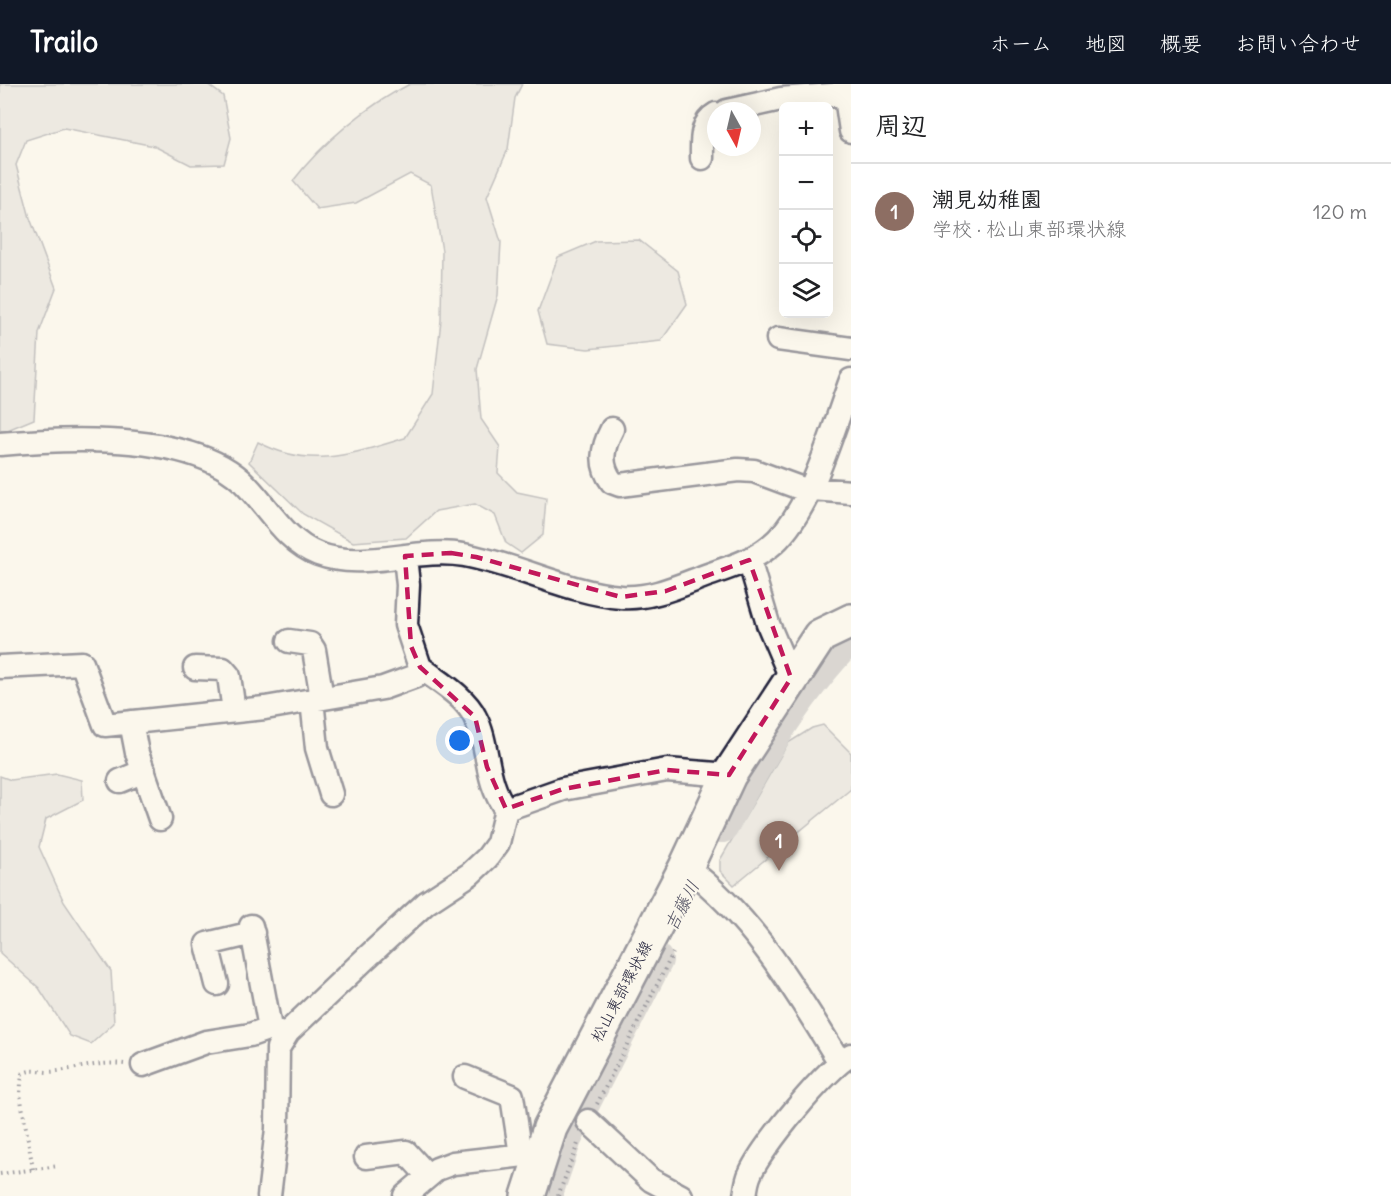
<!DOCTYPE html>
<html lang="ja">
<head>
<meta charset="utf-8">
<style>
	body { margin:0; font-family:Delius,"Klee One",sans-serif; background:#f6f6f6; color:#202124 }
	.controls { position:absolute; right:18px; top:18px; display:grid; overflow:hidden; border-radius:9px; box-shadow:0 6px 24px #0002 }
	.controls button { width:54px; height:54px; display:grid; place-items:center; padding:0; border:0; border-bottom:2px solid #e0e0e0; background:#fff; color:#202124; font:30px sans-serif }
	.compass { position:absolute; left:707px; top:18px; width:54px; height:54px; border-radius:50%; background:#fff; box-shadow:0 6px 24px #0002; rotate:172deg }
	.you { position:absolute; left:460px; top:657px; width:21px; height:21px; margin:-15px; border:4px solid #fff; border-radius:50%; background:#1a73e8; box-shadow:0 0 0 9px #1a73e833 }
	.badge { display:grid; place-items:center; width:39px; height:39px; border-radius:50%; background:#111827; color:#fff; font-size:20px; font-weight:700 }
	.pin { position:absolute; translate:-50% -50px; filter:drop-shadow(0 2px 3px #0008) }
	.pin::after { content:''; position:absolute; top:32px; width:21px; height:18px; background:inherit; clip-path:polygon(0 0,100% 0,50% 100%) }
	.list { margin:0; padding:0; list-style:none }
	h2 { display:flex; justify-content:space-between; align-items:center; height:78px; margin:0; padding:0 24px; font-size:26px }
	h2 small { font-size:20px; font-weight:400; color:#757577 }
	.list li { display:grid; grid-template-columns:39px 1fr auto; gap:18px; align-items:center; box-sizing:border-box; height:96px; padding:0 24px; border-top:2px solid #e0e0e0 }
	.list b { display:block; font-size:22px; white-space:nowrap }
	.list p { margin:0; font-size:20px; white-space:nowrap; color:#757577 }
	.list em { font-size:20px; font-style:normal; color:#757577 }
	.icon { flex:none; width:33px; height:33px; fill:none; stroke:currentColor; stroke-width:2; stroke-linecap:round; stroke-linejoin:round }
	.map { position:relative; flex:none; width:851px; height:1112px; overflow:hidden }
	header { display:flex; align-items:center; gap:36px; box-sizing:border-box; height:84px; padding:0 30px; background:#111827; color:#fff }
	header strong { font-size:28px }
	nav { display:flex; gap:33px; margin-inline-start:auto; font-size:21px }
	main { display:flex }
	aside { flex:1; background:#fff }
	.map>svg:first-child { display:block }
	.green { fill:#dbd8d3; stroke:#7e7d87; stroke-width:1.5 }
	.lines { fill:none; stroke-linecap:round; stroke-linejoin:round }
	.river { stroke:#b1aeb0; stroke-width:34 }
	.street-casing { stroke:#22223b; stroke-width:27 }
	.primary-casing { stroke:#22223b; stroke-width:38 }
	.path { stroke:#22223b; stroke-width:4; stroke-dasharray:1.5 4.5; stroke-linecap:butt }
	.street { stroke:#fbf7ec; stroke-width:22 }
	.primary { stroke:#fbf7ec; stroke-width:33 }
	.marked { fill:none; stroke:#c2185b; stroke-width:4.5; stroke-dasharray:12 8; stroke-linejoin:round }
	.labels { text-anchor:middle; stroke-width:4.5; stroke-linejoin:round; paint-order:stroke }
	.street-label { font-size:16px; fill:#22223b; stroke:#fbf7ec }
	.water-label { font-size:18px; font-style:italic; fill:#545364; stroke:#fbf7ec }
</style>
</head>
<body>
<header>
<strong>Trailo</strong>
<nav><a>ホーム</a><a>地図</a><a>概要</a><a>お問い合わせ</a></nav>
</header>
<main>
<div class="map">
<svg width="851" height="1112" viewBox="0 0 851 1112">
	<rect width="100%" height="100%" fill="#fbf7ec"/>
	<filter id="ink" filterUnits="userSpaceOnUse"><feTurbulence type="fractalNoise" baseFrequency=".0167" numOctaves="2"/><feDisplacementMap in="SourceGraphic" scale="12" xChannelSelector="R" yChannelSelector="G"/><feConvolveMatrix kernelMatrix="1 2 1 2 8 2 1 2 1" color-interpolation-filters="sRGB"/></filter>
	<g filter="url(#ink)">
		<path class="green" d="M 0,0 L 207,0 L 223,12 L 231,54 L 224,80 L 191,81 L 154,62 L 64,44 L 26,56 L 16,81 L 30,134 L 56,204 L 39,249 L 34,335 L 5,347 L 0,346 Z
			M 410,0 L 522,0 L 515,14 L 508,65 L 487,113 L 501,158 L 498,211 L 477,285 L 481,335 L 500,363 L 498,389 L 517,408 L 546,414 L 543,451 L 521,469 L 506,459 L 495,431 L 475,420 L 436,427 L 406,454 L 353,458 L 303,430 L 249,378 L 258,358 C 310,386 352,370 405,354 L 433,310 L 441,236 L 442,167 L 431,101 L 410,90 L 356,119 L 317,125 L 293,97 C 323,58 366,22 410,0 Z
			M 639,156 L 678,187 L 687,220 L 661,257 L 588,265 L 547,260 L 538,227 L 558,173 L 596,157 Z
			M 823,641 L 851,669 L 851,705 L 734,801 L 720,787 L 720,776 L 788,659 L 812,644 Z
			M 57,690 L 82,696 L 83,716 L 46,735 L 39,763 L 64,818 L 111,887 L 114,939 L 91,960 L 70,952 L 39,904 L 0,869 L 0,692 L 11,696 Z"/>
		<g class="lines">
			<path class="river" d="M 722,742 C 756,675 798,606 851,552
				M 545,1112 L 565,1055 L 656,876"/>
			<defs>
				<path id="street" d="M 844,0 L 851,47
					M 727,27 L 781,15 L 845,10
					M 702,74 C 702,58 700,39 716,30
					M 778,255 L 851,265
					M 612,345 C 602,364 599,381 612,398 L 620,401 L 738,386 L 754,387 L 800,404 L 851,408
					M 0,360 C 67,354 188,348 241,396 C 266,419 284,457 318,470 C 364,487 416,463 464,471 C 516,480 569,509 621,513 C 649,515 674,504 700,494 C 723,485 749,479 769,463 C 810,432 833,344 851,296
					M 749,476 L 768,540 L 791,594
					M 289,557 L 310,560 L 314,566 L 322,614
					M 0,583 L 82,579 L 105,641 L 265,624 L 383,604 L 416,592 L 420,583 L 406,541 L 408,501 L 405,472
					M 420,583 C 438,597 465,612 475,633 C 490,661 484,697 506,725
					M 195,584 L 223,585 L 229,592 L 234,627
					M 312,616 L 317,664 L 331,710
					M 131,638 L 137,669 L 160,735
					M 120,697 L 144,687
					M 686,783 C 753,833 796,907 839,977
					M 251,842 L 270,944
					M 217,900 L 207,860 L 253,849
					M 143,981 L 206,958 L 250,951 L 270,944 L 286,951
					M 465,993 L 512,1012 L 521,1071
					M 588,1037 L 651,1096 L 681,1112
					M 366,1073 L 406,1068 L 428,1092
					M 269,1112 L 277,1045 L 278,964 L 288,948 L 365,875 L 426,819 L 470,790 L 487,774 L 498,759 L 506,725 L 563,705 L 667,686 L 729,691
					M 405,1112 L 437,1085 L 453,1079 L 542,1069
					M 745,1112 C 746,1105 747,1096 750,1090 C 761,1064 827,983 851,971"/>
				<path id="primary" d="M 528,1112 L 550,1044 L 686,783 L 729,691 L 820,552 L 851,537"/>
			</defs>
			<use href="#street" class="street-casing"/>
			<use href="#primary" class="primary-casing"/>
			<path class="path" d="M 597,1020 L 673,869
				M 33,1085 L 20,1010 L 22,990 C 32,984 38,988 49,988 C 74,986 99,977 124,980
				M 0,1090 L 58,1082
				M 558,1112 L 579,1057"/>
			<use href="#street" class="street"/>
			<use href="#primary" class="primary"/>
		</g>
	</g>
	<path d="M0 0H851V1112H0ZM 451,469 L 476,473 L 621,513 L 666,507 L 749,476 L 791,594 L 729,691 L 667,686 L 563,705 L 506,725 L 487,683 L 475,633 L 420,583 L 411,562 L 405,472 Z" fill="#fbf7ec" fill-opacity=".55" fill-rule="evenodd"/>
	<path class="marked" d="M 451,469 L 476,473 L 621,513 L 666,507 L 749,476 L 791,594 L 729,691 L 667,686 L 563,705 L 506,725 L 487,683 L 475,633 L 420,583 L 411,562 L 405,472 Z"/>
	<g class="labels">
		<g class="street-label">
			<text transform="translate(621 907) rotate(-62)" y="6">松山東部環状線</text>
		</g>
		<g class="water-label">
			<text transform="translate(682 822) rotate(-63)" y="6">吉藤川</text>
		</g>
	</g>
</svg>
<div class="controls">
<button>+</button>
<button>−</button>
<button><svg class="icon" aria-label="locate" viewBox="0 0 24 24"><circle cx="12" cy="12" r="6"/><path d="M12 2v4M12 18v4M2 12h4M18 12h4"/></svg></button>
<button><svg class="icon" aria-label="layers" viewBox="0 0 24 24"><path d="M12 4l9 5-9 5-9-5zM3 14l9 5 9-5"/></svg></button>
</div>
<svg class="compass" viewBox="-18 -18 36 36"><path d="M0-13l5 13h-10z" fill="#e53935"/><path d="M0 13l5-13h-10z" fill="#757577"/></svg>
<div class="you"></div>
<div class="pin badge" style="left:779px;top:787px;background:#8d6e63">1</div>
</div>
<aside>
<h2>周辺<small></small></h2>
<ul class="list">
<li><span class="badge" style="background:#8d6e63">1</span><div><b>潮見幼稚園</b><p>学校 · 松山東部環状線</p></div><em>120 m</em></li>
</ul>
</aside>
</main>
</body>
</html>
